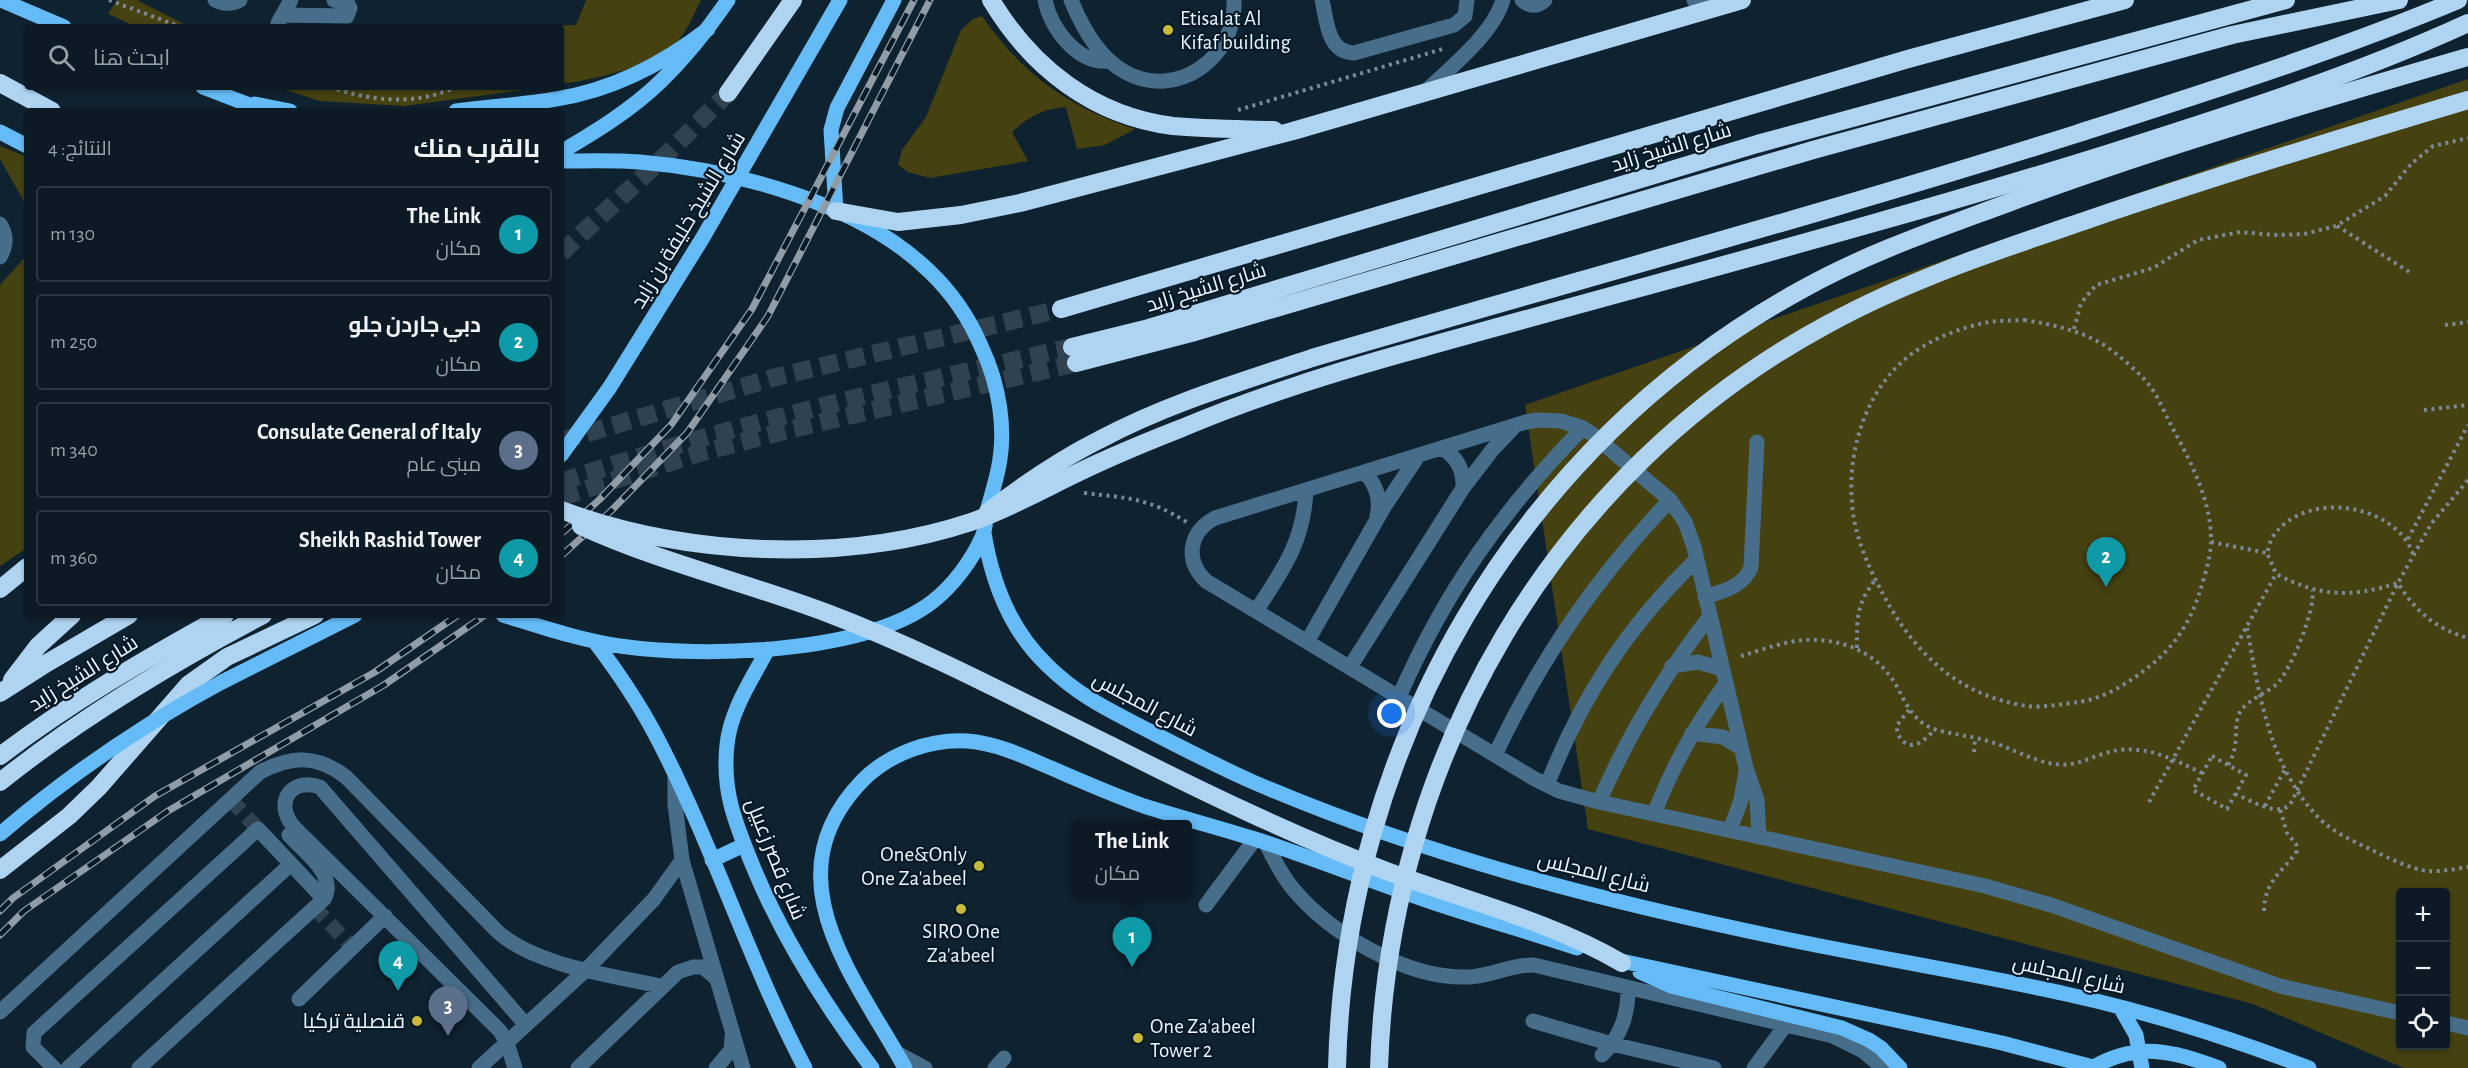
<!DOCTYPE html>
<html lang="ar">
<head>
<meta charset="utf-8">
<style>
	body { margin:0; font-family:"Alegreya Sans",Cairo,sans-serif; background:#192731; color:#f1f3f6; direction:rtl }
	.controls { position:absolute; right:18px; bottom:18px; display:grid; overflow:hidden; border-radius:6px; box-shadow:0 2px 4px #0004 }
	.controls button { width:54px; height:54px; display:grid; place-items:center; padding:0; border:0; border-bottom:2px solid #2b3841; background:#0b1a24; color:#f1f3f6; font:30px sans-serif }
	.you { position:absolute; left:1392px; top:714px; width:21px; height:21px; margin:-15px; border:4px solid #fff; border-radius:50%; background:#1a73e8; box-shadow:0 0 0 9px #1a73e833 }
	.badge { display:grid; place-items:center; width:39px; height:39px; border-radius:50%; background:#d93025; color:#fff; font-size:20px; font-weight:700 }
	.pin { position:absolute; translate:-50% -50px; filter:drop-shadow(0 2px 3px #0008) }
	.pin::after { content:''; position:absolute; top:32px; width:21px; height:18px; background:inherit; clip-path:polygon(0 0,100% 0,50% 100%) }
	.popup { position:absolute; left:1072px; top:820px; width:120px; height:78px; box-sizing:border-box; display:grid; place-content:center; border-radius:6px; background:#0b1a24; filter:drop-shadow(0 2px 4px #0005); font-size:20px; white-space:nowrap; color:#9aa1a6 }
	.popup b { font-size:22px; color:#f1f3f6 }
	.popup::after { content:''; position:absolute; left:50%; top:100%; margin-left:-12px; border:12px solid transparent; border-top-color:#0b1a24 }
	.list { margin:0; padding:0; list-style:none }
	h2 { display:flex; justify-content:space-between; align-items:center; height:78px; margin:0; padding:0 24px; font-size:26px }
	h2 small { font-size:20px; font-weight:400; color:#9aa1a6 }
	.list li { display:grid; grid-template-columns:39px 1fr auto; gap:18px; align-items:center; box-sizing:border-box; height:96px; margin:0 12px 12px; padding:0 12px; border:2px solid #2b3841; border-radius:6px }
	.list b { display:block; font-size:22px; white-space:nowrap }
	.list p { margin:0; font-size:20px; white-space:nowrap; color:#9aa1a6 }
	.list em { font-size:20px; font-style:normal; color:#9aa1a6 }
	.icon { flex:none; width:33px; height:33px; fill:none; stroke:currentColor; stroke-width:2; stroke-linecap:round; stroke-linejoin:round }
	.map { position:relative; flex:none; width:2468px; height:1068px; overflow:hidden; direction:ltr }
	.search { position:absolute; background:#0b1a24; box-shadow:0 2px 4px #0004; left:24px; top:24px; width:540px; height:66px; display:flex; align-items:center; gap:15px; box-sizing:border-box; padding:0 21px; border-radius:6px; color:#9aa1a6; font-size:22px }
	.panel { position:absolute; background:#0b1a24; box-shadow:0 2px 4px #0004; left:24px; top:108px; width:540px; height:510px; border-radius:6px; direction:rtl }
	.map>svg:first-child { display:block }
	.green { fill:#464110; fill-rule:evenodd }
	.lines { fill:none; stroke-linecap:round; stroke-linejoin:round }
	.minor-tunnel { stroke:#30424f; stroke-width:15; stroke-dasharray:15 8; stroke-linecap:butt }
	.highway-tunnel { stroke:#30424f; stroke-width:18; stroke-dasharray:18 9; stroke-linecap:butt }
	.path { stroke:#7c8a95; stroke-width:4; stroke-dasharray:3 4.5; stroke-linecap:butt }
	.minor { stroke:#466d8a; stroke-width:15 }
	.major { stroke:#65bbf6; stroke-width:15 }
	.highway { stroke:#afd4f1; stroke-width:18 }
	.rail-casing { stroke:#909da7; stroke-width:7 }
	.rail { stroke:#061926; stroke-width:4.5; stroke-dasharray:14; stroke-linecap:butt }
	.major-bridge { stroke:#65bbf6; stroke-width:15 }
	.highway-bridge { stroke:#afd4f1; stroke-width:18 }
	.poi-dot { fill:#c9ba3a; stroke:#061926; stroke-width:2 }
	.labels { text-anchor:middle; stroke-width:4.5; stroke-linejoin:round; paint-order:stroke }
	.poi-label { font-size:21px; fill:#edf6fe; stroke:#061926; text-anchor:start }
	.street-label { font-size:21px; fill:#edf6fe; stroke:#061926 }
</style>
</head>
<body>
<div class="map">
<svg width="2468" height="1068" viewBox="0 0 2468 1068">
	<rect width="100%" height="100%" fill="#0f2230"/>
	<path class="green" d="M 117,0 L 137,0 L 190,27 L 137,27 L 108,14 Z
		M 586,0 L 701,0 C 694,13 688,30 678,41 C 653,67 596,79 561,84 L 561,27 L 524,27 L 576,25 Z
		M 982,16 C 1022,74 1068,107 1135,129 L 1105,145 L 1077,149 L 1066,107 C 1045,108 1027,117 1012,132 L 1028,161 L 930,178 L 908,172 L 898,165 L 902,150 L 926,117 L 961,30 L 973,19 Z
		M 2468,79 L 2468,1068 L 2404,1068 L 2253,1004 L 1588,829 L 1525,405 ZM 2400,892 L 2446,892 L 2446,1046 L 2400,1046 Z
		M 276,87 L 545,87 L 404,106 L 320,101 Z
		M 0,146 L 27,157 L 27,207 L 0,159 Z
		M 27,255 L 27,548 L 0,566 L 0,285 Z"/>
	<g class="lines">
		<path class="minor-tunnel" d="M 231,800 L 258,829
			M 314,907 L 352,947"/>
		<path class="highway-tunnel" d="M 561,253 L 664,157 L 728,93
			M 561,441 L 776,377 L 1061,309
			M 561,482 C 728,425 900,387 1072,347
			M 561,497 L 703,452 L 788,430 L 1076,363"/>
		<path class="path" d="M 109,0 L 181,27
			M 330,87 C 370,101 416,106 456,87
			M 1238,110 L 1446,48
			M 2337,226 L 2411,273
			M 2024,320 C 2054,325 2081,330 2107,347 C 2119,355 2142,375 2150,386 C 2159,398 2165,414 2172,427 C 2191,462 2212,502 2211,543 C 2210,560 2204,578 2199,594 C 2190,622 2174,647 2151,665 C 2130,682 2106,698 2079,702 C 2063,704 2042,708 2027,706 C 1959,696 1915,654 1884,596 C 1869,568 1854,536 1852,503 C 1848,458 1861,407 1892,372 C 1914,346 1951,330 1984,323 C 1996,320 2011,321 2024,320 Z
			M 2445,325 L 2468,322
			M 2074,329 L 2081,303 L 2096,285 L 2153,268 L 2198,240 L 2240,232 L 2274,235 L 2304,234 L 2336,226 L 2385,196 L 2411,164 L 2433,146 L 2468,138
			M 2424,410 L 2468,405
			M 1084,493 C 1128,498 1149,498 1188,523
			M 2408,539 L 2468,425
			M 2211,542 L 2267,553
			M 2413,554 C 2395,503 2306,490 2274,535 C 2270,540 2269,547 2267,553 L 2276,574 C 2321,597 2349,598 2398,583 C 2415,611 2436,629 2468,638
			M 2247,628 C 2259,693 2269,766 2318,817 C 2332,832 2353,841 2372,850 C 2386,857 2411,869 2427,871 C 2440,872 2456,869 2468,867
			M 1857,648 C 1857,618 1856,605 1875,580
			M 1741,656 C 1761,650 1783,642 1803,640 C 1841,638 1876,651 1896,685 C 1906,704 1914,723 1937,730 C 1955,735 1973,736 1991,742 C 2012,748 2032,761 2055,764 C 2073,767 2087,759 2103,754 C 2139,741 2171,758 2202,773
			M 1909,710 L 1897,725 C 1896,737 1906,750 1919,743 C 1925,740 1930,734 1935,730
			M 1974,752 L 1975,738
			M 2212,756 L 2246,775 L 2227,809 L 2193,790 Z
			M 2228,765 C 2241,744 2232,728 2240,712 C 2247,700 2266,693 2277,684 C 2290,671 2317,608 2312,590
			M 2235,794 C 2251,800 2275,817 2290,805 L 2398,583 L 2431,524 L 2468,480
			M 2149,802 L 2276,574
			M 2265,806 L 2285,769
			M 2264,911 C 2265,880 2281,874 2297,851 L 2296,844 L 2287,833 L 2280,809"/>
		<path class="minor" d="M 215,0 C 223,4 231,5 240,0
			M 1045,0 C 1051,29 1078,65 1110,61
			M 1071,0 C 1082,27 1099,58 1125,72 C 1177,101 1237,57 1234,0
			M 1322,0 C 1327,21 1327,52 1354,53 L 1454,25 L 1465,16 L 1467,0
			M 1522,0 C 1530,7 1537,7 1545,0
			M 1694,0 L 1728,1
			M 283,15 L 347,16 L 350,8 L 348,4 L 334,0
			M 278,23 L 291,0
			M 1426,91 C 1452,66 1493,34 1503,0
			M 0,224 C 7,235 7,245 0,257
			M 1442,448 C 1457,457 1464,470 1463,488
			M 1364,472 C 1376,484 1381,499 1377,516
			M 1705,597 C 1724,591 1744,586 1751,567 L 1757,442
			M 1256,611 C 1283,570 1304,541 1306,490
			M 1307,642 L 1384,507 L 1418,456
			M 1672,666 L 1698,662 L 1722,669
			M 1350,667 L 1463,488 L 1493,449 L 1513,428
			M 1399,697 C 1444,593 1503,509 1583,428
			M 1692,733 L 1723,737 L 1741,748
			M 1495,755 C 1541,658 1596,578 1670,500
			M 675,773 L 675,804 L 682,860 L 743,1068
			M 1547,785 C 1582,696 1628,626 1696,560
			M 1599,802 C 1628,735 1665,674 1710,616
			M 1654,814 C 1672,767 1696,724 1726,683
			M 1730,830 L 1741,800 L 1746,771
			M 1759,837 L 1757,800 L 1746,768 L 1694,547 L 1685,522 L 1670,500 L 1592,434 L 1583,428 L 1561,421 L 1537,420 L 1526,422 L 1215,518 C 1189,532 1184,560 1206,581 L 1533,778 L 1559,791 L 1599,802 L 1985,886 L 2051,905 L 2280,986 L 2400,1013
			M 1266,843 C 1274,860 1282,876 1294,890 C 1331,934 1407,979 1467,977 C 1490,977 1511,964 1534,965 L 1833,1036 L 1863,1051 L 1883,1068
			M 1206,905 L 1255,839
			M 299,999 L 385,916
			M 0,1012 L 260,772 C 292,756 316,754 346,777 L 498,932 C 536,966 611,975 660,986
			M 1533,1021 L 1612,1044 L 1714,1068
			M 2446,1023 L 2468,1028
			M 897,1053 L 925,1068
			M 1602,1055 C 1621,1036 1628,1015 1628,989
			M 54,1068 L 33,1047 L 34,1033 L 258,829 L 324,899
			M 68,1068 L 291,864
			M 139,1068 L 324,899 C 338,875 303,851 289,835
			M 479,1068 L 587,969 L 654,899 L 682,860
			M 515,1068 L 507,1043 L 500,1031 L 293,826 C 274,802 291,777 320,787 L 526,1025
			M 578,1068 L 678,972 L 693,967 L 703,967 L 716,978
			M 716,1068 L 731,1050 L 732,1037
			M 995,1068 L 1004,1058
			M 1754,1068 L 1785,1026"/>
		<path class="major" d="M 1,0 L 64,27
			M 203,87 L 265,111
			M 255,104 L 290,111
			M 456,111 C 489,106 523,105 556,99 C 613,90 663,64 708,29
			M 0,132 L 27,146
			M 561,152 C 595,132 631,110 660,82 C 685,58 708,29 728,0
			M 836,211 L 831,130 L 837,108 L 894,0
			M 984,533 C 992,582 1010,630 1047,665 C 1079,697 1113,712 1153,733 C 1186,750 1219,767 1253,782 C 1422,855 1602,901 1781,938 C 1876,958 1972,973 2066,994 C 2149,1012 2230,1038 2309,1068
			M 503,615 C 542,627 580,640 620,646 C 703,658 864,654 932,602 C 953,586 973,559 983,535 C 986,527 985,519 987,511 C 991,497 995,484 998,470 C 1007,429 999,384 981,346 C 969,318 952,293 930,272 C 860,203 735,170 640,162 C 614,160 587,161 561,161
			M 595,642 C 617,671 638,702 655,734 C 712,842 748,960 805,1068
			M 768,649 C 752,679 730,711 727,745 C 722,791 735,822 752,864 C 782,938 824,1004 872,1068
			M 222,682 L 355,615
			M 712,860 L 744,845
			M 1612,959 L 2002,1043 L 2097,1068
			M 1640,972 L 1671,986 L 1842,1028 L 1869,1040 L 1881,1048 L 1900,1068
			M 2120,1007 L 2136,1035 L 2142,1068
			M 905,1068 C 855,977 768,877 863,780 C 889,754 929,739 967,741 C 994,743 1019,754 1044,765 C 1077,779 1110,794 1144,806 C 1184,819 1224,829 1264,842 C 1315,859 1366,879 1417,897 C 1470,916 1524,930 1577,948
			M 2092,1068 C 2138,1041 2172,1051 2219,1068"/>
		<path class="highway" d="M 991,0 C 1031,67 1093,116 1173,126 C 1206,129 1240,129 1274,130
			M 0,83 L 52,111
			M 728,93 L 793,0
			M 836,211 L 898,222 L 961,215 L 1020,203 L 1293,131 L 1742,0
			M 1061,309 L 1908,59 L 2125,0
			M 1072,347 L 1145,329 L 1757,144 L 2286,0
			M 1422,348 C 1654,283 1887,223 2116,151 C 2235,113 2355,75 2468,23
			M 1076,363 L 1191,333 L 1813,150 L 2232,35 L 2399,0
			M 988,512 C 1023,485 1059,460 1099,440 C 1166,404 1240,382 1312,358 C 1567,283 1823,214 2076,134 C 2204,93 2334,52 2458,0
			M 0,589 L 27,567
			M 12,680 L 38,646 L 72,615
			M 0,693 L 47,663 L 129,615
			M 1112,746 C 1203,792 1294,836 1389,872 C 1467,901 1550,921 1622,963
			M 0,756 C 71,702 147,658 225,615
			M 0,782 C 81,717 172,663 263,615
			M 0,870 L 69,816 L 99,787 L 189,684 L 227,657 L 315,615"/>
		<defs>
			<path id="rail" d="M 561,534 L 599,500 L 671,425 L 752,309 L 914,0
				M 561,556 L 611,511 L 687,433 L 768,316 L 930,0
				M 0,911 L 13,898 L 155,796 L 375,672 L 458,615
				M 0,935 L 24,911 L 168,811 L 384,685 L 485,615"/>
		</defs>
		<use href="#rail" class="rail-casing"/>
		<use href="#rail" class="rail"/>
		<path class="major-bridge" d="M 561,455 L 610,387 L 702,239 L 840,0
			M 0,834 C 69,775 142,725 222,682"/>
		<path class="highway-bridge" d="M 561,510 C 685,556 844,564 971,522 C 1003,511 1031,496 1061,481 C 1100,461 1141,444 1182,428 C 1260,395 1341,370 1422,348
			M 581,526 C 662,563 745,582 827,613 C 925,650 1018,700 1112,746
			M 1337,1068 C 1345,746 1517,446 1801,290 C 1867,253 1938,229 2008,203 C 2159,147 2313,102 2468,57
			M 1379,1068 C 1389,759 1553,472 1828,324 C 1910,279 1999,250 2087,220 C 2213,177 2340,138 2468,100"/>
	</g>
	<g class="poi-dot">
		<circle cx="1168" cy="30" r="6"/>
		<circle cx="979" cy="866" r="6"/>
		<circle cx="961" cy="909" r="6"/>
		<circle cx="417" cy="1021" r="6"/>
		<circle cx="1138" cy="1038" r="6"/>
	</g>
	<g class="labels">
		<g class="poi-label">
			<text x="1180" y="25">Etisalat Al<tspan x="1180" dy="24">Kifaf building</tspan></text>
			<text x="967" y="861" text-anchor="end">One&amp;Only<tspan x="967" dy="24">One Za'abeel</tspan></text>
			<text x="961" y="938" text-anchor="middle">SIRO One<tspan x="961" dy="24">Za'abeel</tspan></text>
			<text x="405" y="1028" text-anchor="end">قنصلية تركيا</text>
			<text x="1150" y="1033">One Za'abeel<tspan x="1150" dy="24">Tower 2</tspan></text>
		</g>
		<g class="street-label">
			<text transform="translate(1671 147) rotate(-17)" y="7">شارع الشيخ زايد</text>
			<text transform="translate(688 220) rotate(-59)" y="7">شارع الشيخ خليفة بن زايد</text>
			<text transform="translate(1206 287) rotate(-17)" y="7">شارع الشيخ زايد</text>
			<text transform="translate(83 673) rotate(-32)" y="7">شارع الشيخ زايد</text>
			<text transform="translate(1145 704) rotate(28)" y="7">شارع المجلس</text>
			<text transform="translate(776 859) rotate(68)" y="7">شارع قصر زعبيل</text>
			<text transform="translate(1594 872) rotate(14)" y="7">شارع المجلس</text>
			<text transform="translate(2069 974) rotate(13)" y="7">شارع المجلس</text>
		</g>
	</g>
</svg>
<div class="controls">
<button>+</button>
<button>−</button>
<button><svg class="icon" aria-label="locate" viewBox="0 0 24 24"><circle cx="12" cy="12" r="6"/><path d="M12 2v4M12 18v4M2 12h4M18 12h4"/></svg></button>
</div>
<div class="you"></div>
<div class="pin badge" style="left:1132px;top:967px;background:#0f9aa8">1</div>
<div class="popup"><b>The Link</b>مكان</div>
<div class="pin badge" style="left:2106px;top:587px;background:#0f9aa8">2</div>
<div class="pin badge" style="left:448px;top:1036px;background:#5c6f8a">3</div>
<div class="pin badge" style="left:398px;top:991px;background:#0f9aa8">4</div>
<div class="search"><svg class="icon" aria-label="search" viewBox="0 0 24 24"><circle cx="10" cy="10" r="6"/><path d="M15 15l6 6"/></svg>ابحث هنا</div>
<section class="panel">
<h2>بالقرب منك<small>النتائج: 4</small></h2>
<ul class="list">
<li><span class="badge" style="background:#0f9aa8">1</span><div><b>The Link</b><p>مكان</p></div><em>130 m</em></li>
<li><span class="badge" style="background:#0f9aa8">2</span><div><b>دبي جاردن جلو</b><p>مكان</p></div><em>250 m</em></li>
<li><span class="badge" style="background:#5c6f8a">3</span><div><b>Consulate General of Italy</b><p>مبنى عام</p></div><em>340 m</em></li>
<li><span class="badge" style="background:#0f9aa8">4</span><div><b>Sheikh Rashid Tower</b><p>مكان</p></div><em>360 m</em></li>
</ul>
</section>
</div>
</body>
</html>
